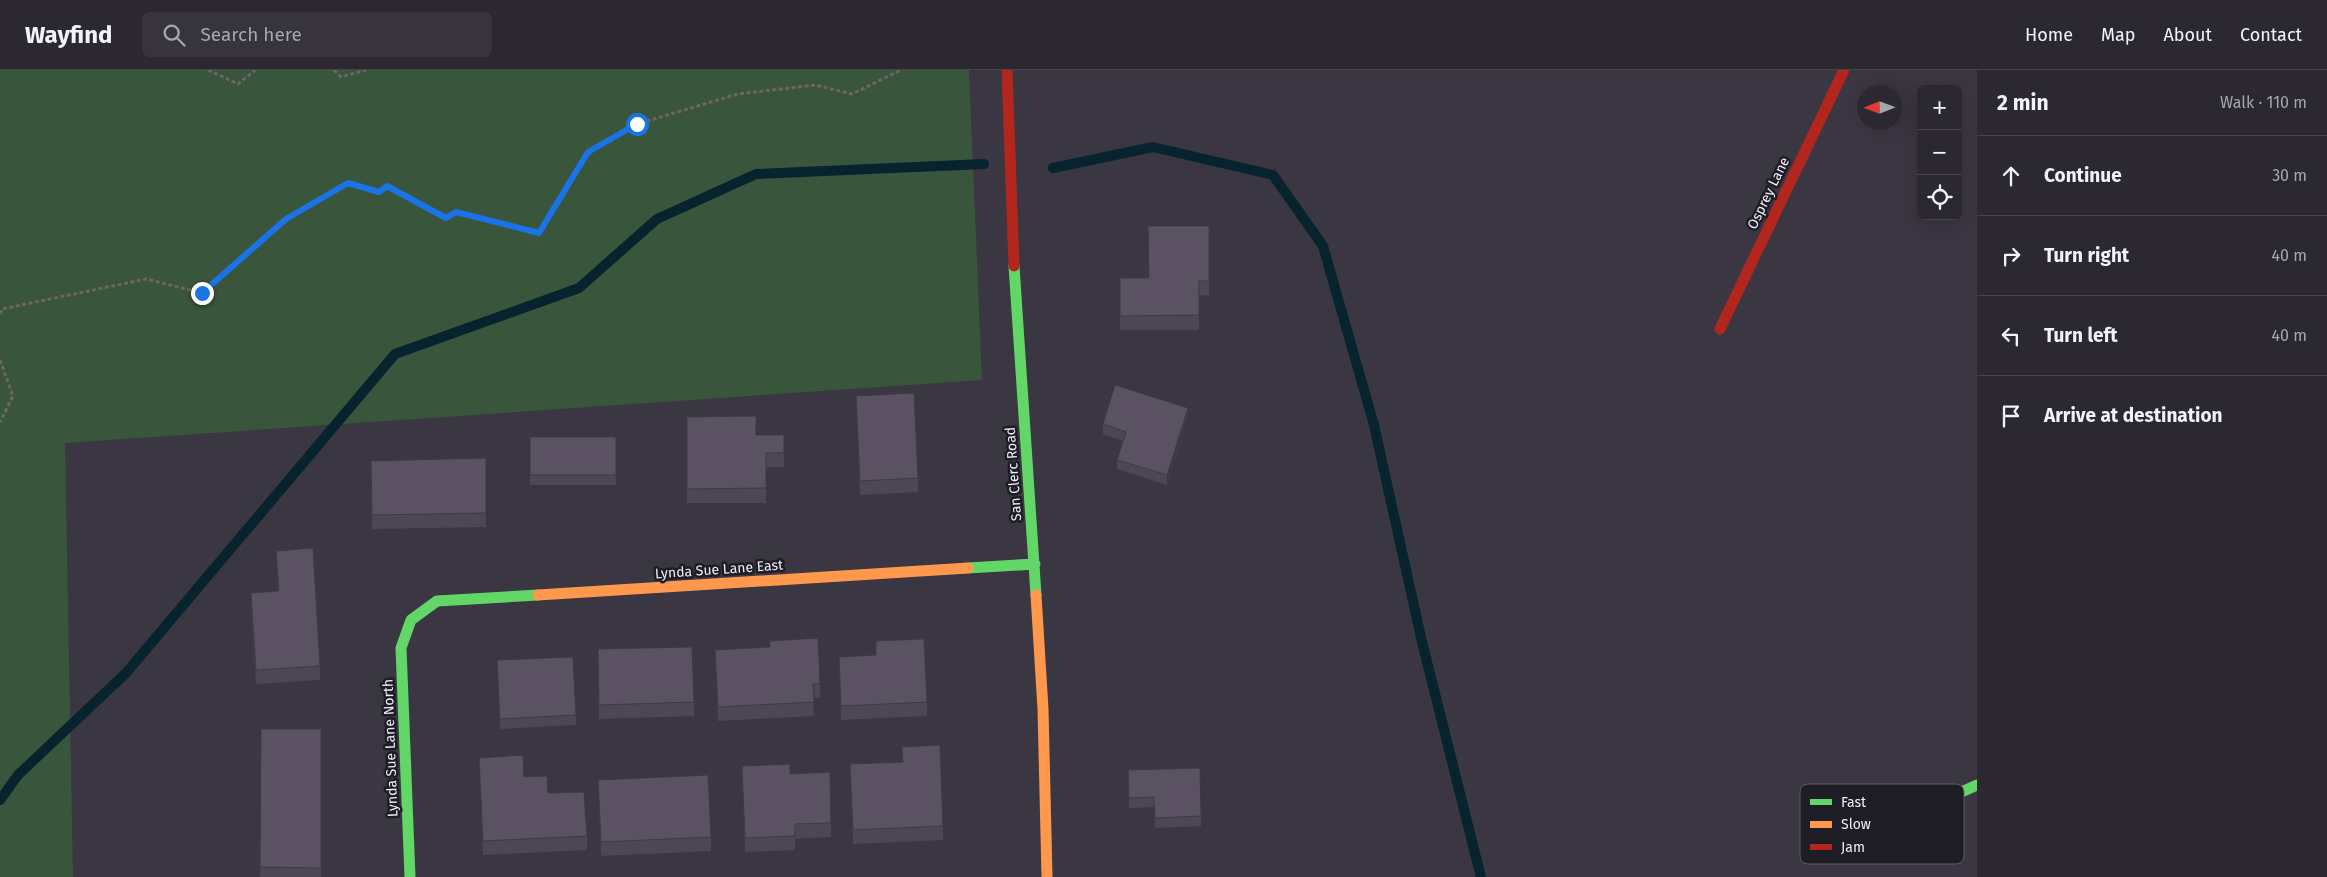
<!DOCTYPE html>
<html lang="en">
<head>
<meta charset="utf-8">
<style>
	body { margin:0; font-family:"Fira Sans",sans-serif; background:#38343e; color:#f1f3f6 }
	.controls { position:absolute; right:15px; top:15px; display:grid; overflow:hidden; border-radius:8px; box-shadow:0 5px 20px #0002 }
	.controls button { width:45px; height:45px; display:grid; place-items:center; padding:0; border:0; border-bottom:1px solid #48444d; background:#2c2832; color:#f1f3f6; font:25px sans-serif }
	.compass { position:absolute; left:1857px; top:15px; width:45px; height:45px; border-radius:50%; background:#2c2832; box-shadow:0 5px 20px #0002; rotate:269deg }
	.stop { position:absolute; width:15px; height:15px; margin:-11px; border:4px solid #1a73e8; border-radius:50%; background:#fff }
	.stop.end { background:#1a73e8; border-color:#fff; box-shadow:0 1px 5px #0008 }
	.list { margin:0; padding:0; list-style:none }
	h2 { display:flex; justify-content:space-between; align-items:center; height:65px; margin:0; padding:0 20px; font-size:21px }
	h2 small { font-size:16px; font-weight:400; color:#a6a6ac }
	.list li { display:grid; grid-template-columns:32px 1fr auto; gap:15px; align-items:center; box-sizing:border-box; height:80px; padding:0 20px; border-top:1px solid #48444d }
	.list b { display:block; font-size:19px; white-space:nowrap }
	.list em { font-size:16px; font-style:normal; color:#a6a6ac }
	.icon { flex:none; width:28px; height:28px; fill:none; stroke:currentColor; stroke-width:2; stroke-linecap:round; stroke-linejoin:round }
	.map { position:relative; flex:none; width:1977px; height:807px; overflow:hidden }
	header { display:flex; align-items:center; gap:30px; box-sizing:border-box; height:70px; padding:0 25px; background:#2c2832; border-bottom:1px solid #48444d }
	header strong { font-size:24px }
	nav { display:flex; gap:28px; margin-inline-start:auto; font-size:18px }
	.search { width:350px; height:45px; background:#38343e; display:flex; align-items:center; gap:12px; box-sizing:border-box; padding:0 18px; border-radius:8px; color:#a6a6ac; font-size:19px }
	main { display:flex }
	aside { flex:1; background:#2c2832 }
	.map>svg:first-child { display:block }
	.green { fill:#39563d }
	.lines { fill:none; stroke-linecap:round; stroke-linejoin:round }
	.stream { stroke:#07232d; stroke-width:10 }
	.path { stroke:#6e6563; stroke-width:3; stroke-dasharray:4 2.5; stroke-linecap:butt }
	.fast { stroke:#63d668; stroke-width:11 }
	.slow { stroke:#ff974d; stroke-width:11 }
	.jam { stroke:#b3261e; stroke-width:11 }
	.wall { fill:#4d4755 }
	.shaded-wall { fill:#3f3945 }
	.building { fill:#5a5263; stroke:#3f3945 }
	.route { stroke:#1a73e8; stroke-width:6 }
	.labels { text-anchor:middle; stroke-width:5; stroke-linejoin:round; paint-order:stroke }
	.street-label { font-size:14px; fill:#f0edfa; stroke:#1e1c25 }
	.key { fill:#1e1c25; stroke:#5d5b65; stroke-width:1 }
	.key-label { font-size:14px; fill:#f0edfa }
</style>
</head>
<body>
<header>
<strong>Wayfind</strong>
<div class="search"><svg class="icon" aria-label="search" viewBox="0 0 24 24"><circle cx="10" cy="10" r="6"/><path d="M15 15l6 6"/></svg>Search here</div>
<nav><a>Home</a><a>Map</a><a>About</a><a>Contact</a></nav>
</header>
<main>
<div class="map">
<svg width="1977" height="807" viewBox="0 0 1977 807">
	<rect width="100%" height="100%" fill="#3a3642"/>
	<path class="green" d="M 0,0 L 969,0 L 982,310 L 65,373 L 73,807 L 0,807 Z"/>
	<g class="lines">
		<path class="stream" d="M 1053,98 L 1153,77 L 1273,105 L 1323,176 L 1374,355 L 1422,572 L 1481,807
			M 0,730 L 18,705 L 126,603 L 395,284 L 579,218 L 657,149 L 756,104 L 984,94"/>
		<path class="path" d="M 208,0 L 238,14 L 255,0
			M 334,0 L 341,7 L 366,0
			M 0,244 L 2,239 L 146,209 L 202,223 L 286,149 L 348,113 L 379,122 L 387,116 L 446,147 L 456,142 L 539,163 L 588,82 L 637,54 L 738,24 L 815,15 L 852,24 L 901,0
			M 0,290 L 13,326 L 0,352"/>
		<path class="fast" d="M 1014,196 L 1036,525
			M 968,498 L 1035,494
			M 1926,738 L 1977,715
			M 410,807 L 401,578 L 411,550 L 437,531 L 538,525"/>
		<path class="slow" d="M 538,525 L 968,498
			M 1036,525 L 1043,639 L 1047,807"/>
		<path class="jam" d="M 1007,0 L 1014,196
			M 1720,259 L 1844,0"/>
	</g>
	<path class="wall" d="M 1209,156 L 1209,225 L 1199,226 L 1199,260 L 1120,260 L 1120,208 L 1148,208 Z
		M 856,326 L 918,408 L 918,422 L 860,425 Z
		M 687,347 L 756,365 L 784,365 L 784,397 L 766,397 L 766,433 L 687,433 Z
		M 1188,348 L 1167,415 L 1117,399 L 1117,390 L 1123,371 L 1103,364 L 1103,354 Z
		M 530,367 L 616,367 L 616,415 L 530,415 Z
		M 371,391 L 486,443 L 486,457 L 372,459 Z
		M 276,481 L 320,596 L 320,610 L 256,614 L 251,537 L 251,523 L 278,521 Z
		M 598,579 L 694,632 L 694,646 L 599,649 Z
		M 715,580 L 820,614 L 820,628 L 813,628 L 814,646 L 718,651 Z
		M 876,585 L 927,632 L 927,646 L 841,650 L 839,587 Z
		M 497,590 L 576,645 L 576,655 L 500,659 Z
		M 261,659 L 321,659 L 321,807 L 260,807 Z
		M 902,677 L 943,756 L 943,770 L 853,774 L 850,694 L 902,692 Z
		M 479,688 L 524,707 L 548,723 L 587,766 L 587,780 L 483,785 Z
		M 742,696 L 790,704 L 831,753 L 831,767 L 795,769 L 795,780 L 745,782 Z
		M 1200,698 L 1201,756 L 1155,758 L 1154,737 L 1129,738 L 1128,710 Z
		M 598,710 L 711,767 L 711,781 L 601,786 Z"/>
	<path class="shaded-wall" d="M 1188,338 L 1188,348 L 1167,415 L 1167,405 Z"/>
	<path class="building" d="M 1148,156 L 1209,156 L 1209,211 L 1199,211 L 1199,245 L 1120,246 L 1120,208 L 1149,208 Z
		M 1115,315 L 1188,338 L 1167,405 L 1117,390 L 1126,362 L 1103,354 Z
		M 914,323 L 918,408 L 860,411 L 856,326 Z
		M 756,346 L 756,365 L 784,365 L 784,383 L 766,383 L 766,418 L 687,419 L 687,347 Z
		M 530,367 L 616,367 L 616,405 L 530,405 Z
		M 486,388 L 486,443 L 372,445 L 371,391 Z
		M 313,478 L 320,596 L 256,600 L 251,523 L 279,521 L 276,481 Z
		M 818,568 L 820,614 L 813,614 L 814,632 L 718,637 L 715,580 L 770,577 L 770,571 Z
		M 924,569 L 927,632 L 841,636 L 839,587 L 876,585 L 876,571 Z
		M 692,577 L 694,632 L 599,635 L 598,579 Z
		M 573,587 L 576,645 L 500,649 L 497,590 Z
		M 261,659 L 321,659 L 321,798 L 260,797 Z
		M 940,675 L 943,756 L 853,760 L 850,694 L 903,692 L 902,677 Z
		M 523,685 L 524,707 L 547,706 L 548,723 L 584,722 L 587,766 L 483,771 L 479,688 Z
		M 790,694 L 790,704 L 830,702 L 831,753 L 795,754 L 795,766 L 745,768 L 742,696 Z
		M 1200,698 L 1201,746 L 1155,748 L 1154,727 L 1129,728 L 1128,700 Z
		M 708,705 L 711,767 L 601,772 L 598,710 Z"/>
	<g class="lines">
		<path class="route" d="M 202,223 L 286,149 L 348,113 L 379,122 L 387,116 L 446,148 L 456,142 L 539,163 L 588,82 L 637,54"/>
	</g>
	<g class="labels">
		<g class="street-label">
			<text transform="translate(1768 123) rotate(-64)" y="5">Osprey Lane</text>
			<text transform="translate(1013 404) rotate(-94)" y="5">San Clerc Road</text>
			<text transform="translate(719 499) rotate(-4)" y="5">Lynda Sue Lane East</text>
			<text transform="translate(390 678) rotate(-92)" y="5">Lynda Sue Lane North</text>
		</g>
	</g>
	<rect x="1800" y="714" width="164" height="80" rx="8" class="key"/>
	<rect x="1810" y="729" width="22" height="6" fill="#63d668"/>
	<rect x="1810" y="751" width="22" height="7" fill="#ff974d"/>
	<rect x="1810" y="774" width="22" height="6" fill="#b3261e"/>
	<g class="key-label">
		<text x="1841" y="737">Fast</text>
		<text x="1841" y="759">Slow</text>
		<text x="1841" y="782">Jam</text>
	</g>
</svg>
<div class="controls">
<button>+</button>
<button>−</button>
<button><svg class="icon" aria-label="locate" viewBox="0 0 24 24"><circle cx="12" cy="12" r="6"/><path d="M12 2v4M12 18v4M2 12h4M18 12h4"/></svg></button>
</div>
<svg class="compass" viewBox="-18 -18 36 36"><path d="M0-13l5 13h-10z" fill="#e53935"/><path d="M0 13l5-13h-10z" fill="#a6a6ac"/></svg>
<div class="stop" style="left:637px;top:54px"></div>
<div class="stop end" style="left:202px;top:223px"></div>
</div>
<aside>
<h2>2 min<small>Walk · 110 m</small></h2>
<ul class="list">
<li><svg class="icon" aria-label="ahead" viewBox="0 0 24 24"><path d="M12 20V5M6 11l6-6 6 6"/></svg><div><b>Continue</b></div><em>30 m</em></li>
<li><svg class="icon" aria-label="right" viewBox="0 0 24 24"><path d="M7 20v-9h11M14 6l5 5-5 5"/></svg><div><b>Turn right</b></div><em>40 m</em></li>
<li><svg class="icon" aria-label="left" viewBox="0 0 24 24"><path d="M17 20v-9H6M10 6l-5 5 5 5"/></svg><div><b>Turn left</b></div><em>40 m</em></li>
<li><svg class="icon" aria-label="arrive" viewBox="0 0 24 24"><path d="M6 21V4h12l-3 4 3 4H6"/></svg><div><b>Arrive at destination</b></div></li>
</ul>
</aside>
</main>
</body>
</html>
